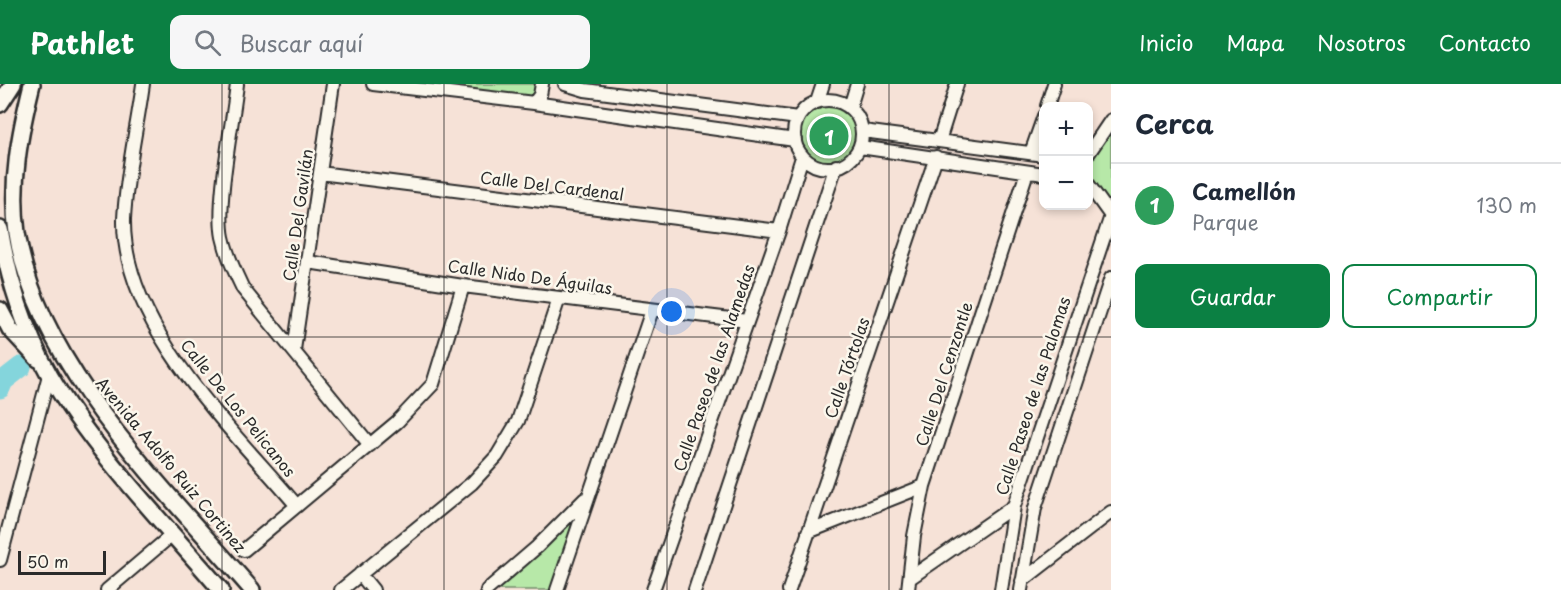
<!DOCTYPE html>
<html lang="es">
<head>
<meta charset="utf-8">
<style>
	body { margin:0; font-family:"Playpen Sans",sans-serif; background:#f6f6f7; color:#1f2937 }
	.controls { position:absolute; right:18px; top:18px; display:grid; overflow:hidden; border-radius:12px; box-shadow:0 3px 9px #0003 }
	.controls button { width:54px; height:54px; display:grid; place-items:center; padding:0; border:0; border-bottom:2px solid #e0e1e3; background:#fff; color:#1f2937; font:30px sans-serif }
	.scale { position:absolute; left:18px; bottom:15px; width:88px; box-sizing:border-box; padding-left:6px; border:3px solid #2b2b2b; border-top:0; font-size:16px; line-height:21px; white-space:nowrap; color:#2b2b2b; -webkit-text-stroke:4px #fbf7ec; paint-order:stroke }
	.you { position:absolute; left:672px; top:228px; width:21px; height:21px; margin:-15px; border:4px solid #fff; border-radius:50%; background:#1a73e8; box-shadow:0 0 0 9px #1a73e833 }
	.badge { display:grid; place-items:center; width:39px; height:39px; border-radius:50%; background:#0b8043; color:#fff; font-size:20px; font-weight:700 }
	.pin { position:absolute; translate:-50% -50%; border:3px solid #fff; box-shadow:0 2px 6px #0006 }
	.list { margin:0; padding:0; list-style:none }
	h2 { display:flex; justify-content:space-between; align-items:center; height:78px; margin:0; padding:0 24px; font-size:26px }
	h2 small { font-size:20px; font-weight:400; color:#747a83 }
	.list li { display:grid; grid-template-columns:39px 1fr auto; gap:18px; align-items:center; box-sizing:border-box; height:84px; padding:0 24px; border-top:2px solid #e0e1e3 }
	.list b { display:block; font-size:22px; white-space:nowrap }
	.list p { margin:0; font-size:20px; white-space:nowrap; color:#747a83 }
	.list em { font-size:20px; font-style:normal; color:#747a83 }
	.actions { display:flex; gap:12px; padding:18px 24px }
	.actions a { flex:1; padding:14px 0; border:2px solid #0b8043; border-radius:12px; text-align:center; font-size:21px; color:#0b8043 }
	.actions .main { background:#0b8043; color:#fff }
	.icon { flex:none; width:33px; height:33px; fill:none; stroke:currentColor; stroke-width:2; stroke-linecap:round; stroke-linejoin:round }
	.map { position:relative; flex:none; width:1111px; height:506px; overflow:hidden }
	header { display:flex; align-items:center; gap:36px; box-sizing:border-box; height:84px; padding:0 30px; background:#0b8043; color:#fff }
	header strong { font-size:28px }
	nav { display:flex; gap:33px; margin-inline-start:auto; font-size:21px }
	.search { width:420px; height:54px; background:#f6f6f7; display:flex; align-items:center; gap:15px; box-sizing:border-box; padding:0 21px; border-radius:12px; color:#747a83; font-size:22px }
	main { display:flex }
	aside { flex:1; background:#fff }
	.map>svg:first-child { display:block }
	.green { fill:#b7e8a8; stroke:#718a6a; stroke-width:1.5 }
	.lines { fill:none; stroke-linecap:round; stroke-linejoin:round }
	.river { stroke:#84d5dc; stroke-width:21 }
	.minor-casing { stroke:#2b2b2b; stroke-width:16 }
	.major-casing { stroke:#2b2b2b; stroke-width:20 }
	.minor { stroke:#fbf7ec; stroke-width:12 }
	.major { stroke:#fbf7ec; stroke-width:15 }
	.grid { fill:none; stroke:#2b2b2b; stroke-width:1.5; stroke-opacity:0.55 }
	.labels { text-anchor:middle; stroke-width:5; stroke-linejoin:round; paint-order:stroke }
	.street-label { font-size:16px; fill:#2b2b2b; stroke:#fbf7ec }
</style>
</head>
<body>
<header>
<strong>Pathlet</strong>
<div class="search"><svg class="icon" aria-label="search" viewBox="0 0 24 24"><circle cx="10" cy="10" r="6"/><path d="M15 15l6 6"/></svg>Buscar aquí</div>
<nav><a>Inicio</a><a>Mapa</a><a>Nosotros</a><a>Contacto</a></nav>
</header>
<main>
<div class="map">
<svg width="1111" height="506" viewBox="0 0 1111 506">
	<rect width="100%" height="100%" fill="#f6e2d7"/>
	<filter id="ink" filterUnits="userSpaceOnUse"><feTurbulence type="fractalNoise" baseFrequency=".0167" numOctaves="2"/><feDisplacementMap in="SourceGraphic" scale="12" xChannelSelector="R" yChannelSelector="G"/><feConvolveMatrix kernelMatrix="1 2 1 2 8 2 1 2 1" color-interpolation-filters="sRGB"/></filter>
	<g filter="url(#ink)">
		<path class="green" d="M 427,0 L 542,0 L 534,19 L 429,3 Z
			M794 50a34 34 0 1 1 68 0a34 34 0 1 1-68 0Z
			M 1111,36 L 1111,132 L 1089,100 L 1088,70 Z
			M 588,412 L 557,506 L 487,506 Z"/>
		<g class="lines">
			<path class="river" d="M 0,304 L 3,297 L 21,283"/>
			<defs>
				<path id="minor" d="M 143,0 C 137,44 126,91 124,135 C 122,242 233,346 297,422
					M 237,0 C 233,38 216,119 223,153 C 227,172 235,188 243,205 L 370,361
					M 373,0 L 534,19 L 795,56
					M 565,0 L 585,6 L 798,34
					M794 50a34 34 0 1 1 68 0a34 34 0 1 1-68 0Z
					M 817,18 L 823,0
					M 534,19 L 540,11 L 542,0
					M 1047,22 L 1054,0
					M 850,23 L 857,0
					M 863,47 L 1044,71
					M 939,57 L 957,0
					M 860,63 L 1044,90
					M 1031,69 L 1044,32
					M 1088,70 L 1111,36
					M 320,89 L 779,147
					M 1088,100 L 1111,132
					M 308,178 L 463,202 L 747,237
					M 294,266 L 333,0
					M 808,448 L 924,402
					M 244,466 L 397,338 L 433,300 L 463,202
					M 0,476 L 49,291
					M 360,490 L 373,506
					M 910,494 L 1014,422
					M 1022,497 L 1111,428
					M 107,506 L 173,450
					M 341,506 L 472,399 L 497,372 L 518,337 L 559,214
					M 487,506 L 537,463 L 585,415
					M 557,506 L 652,226
					M 653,506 L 779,147 L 802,73
					M 695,506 L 836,82
					M 789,506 L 936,73
					M 908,506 L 914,452 L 924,402 L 1027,88
					M 1001,506 L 1014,422 L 1111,132
					M 1021,506 L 1035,424 L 1111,194"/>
				<path id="major" d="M 32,0 C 20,48 10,99 17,149 C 37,282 167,407 252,506
					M 0,20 L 13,0
					M 0,145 C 8,194 25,248 50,292 C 94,368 164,439 221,506
					M 0,226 L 10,245 L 38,275"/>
			</defs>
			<use href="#minor" class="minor-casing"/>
			<use href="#major" class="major-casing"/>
			<use href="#minor" class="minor"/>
			<use href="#major" class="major"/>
		</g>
	</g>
	<path class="grid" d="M 222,0 L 222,506M 444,0 L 444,506M 667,0 L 667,506M 889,0 L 889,506M 0,253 L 1111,253"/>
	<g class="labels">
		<g class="street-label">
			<text transform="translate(552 102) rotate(7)" y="6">Calle Del Cardenal</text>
			<text transform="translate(298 131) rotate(-82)" y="6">Calle Del Gavilán</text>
			<text transform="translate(530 193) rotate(8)" y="6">Calle Nido De Águilas</text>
			<text transform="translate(714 284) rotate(-71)" y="6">Calle Paseo de las Alamedas</text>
			<text transform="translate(847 284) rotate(-71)" y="6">Calle Tórtolas</text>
			<text transform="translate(944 290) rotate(-72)" y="6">Calle Del Cenzontle</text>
			<text transform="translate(1033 312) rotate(-72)" y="6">Calle Paseo de las Palomas</text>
			<text transform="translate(238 324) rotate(51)" y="6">Calle De Los Pelicanos</text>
			<text transform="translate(171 381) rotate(50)" y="6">Avenida Adolfo Ruiz Cortinez</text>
		</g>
	</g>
</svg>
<div class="controls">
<button>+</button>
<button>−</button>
</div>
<div class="scale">50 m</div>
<div class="you"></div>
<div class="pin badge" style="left:829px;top:52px;background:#2e9e5b">1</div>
</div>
<aside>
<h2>Cerca<small></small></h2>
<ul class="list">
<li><span class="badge" style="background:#2e9e5b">1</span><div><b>Camellón</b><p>Parque</p></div><em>130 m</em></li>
</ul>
<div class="actions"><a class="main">Guardar</a><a>Compartir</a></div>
</aside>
</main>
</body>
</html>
